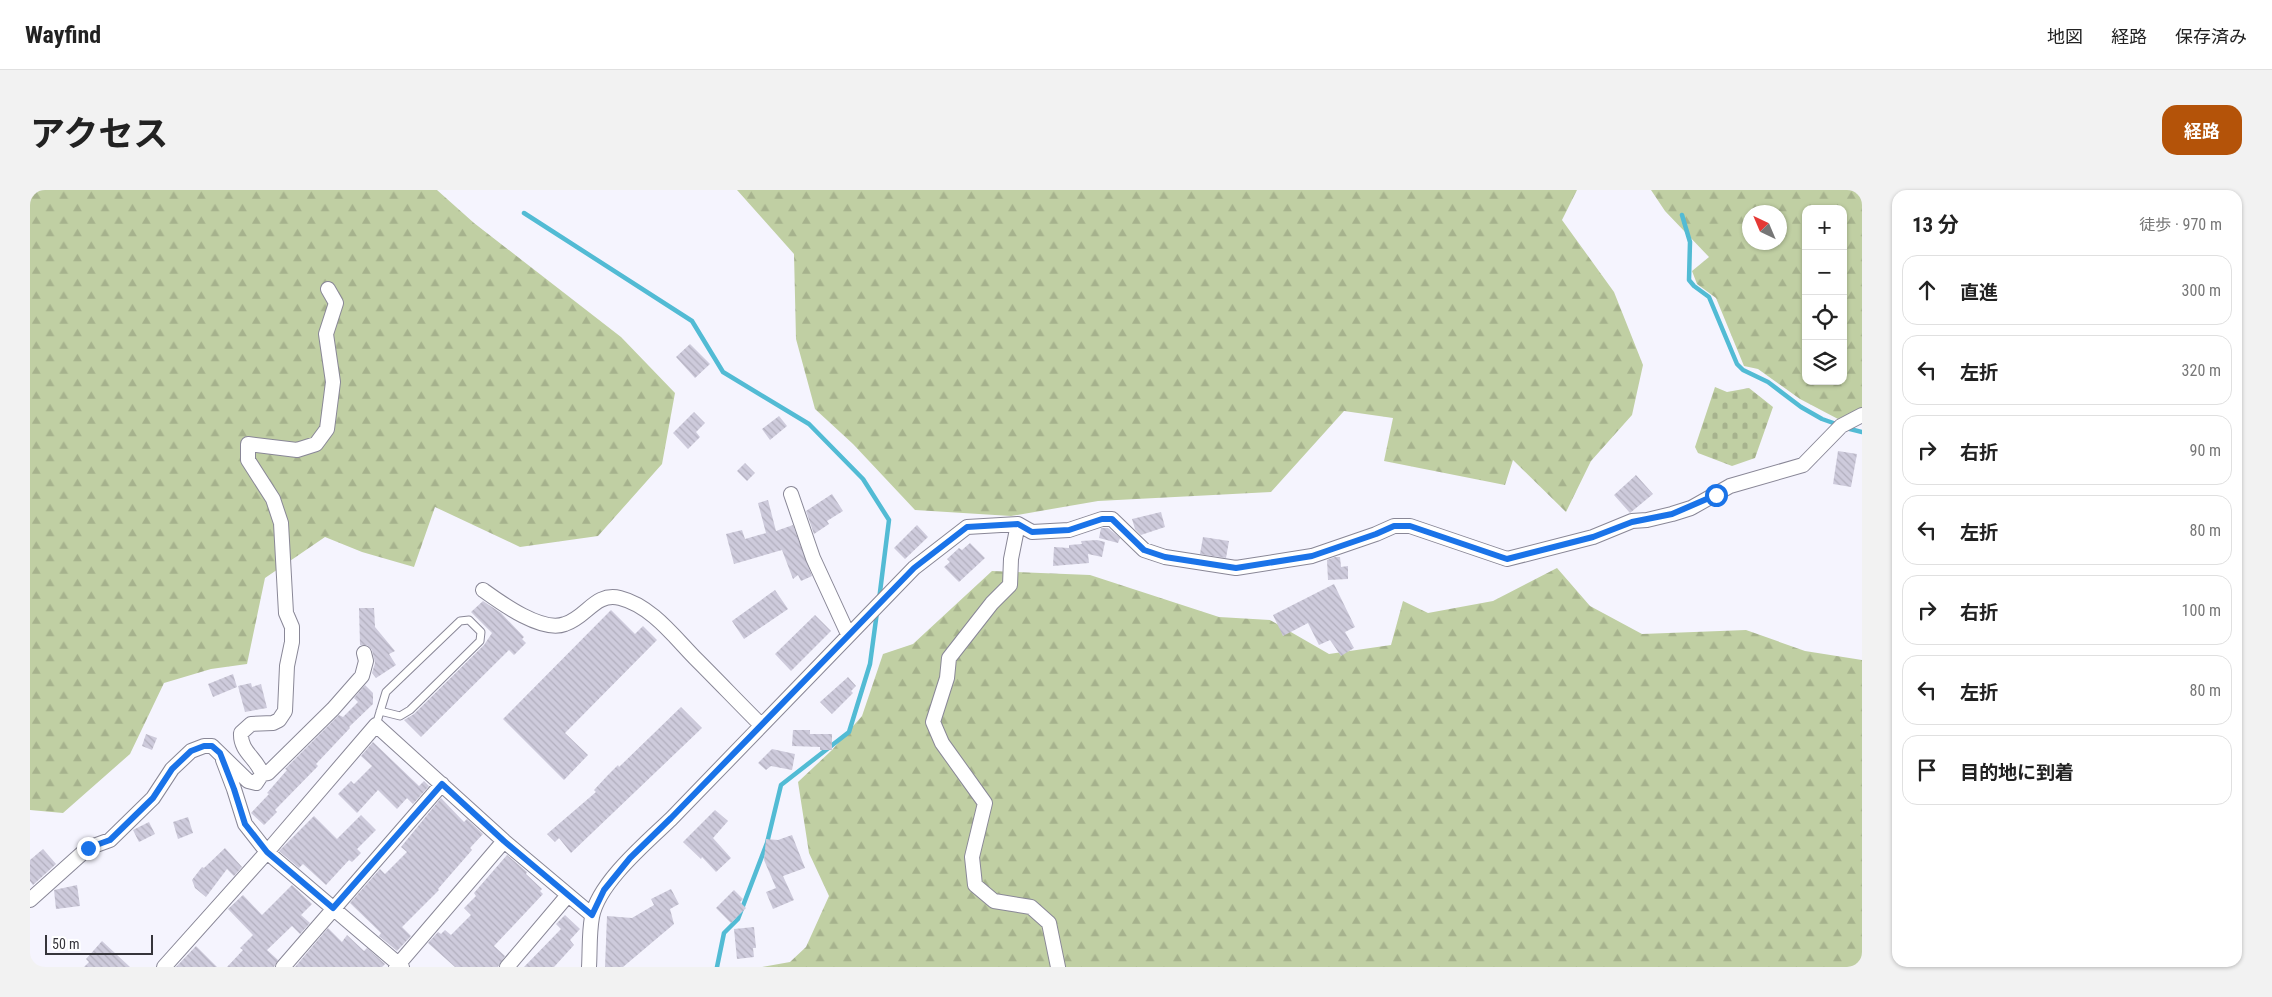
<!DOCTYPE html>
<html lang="ja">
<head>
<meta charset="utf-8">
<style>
	body { margin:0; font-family:"Roboto Condensed","Noto Sans JP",sans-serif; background:#f2f2f2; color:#222 }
	.controls { position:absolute; right:15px; top:15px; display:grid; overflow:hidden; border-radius:10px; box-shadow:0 1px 4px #0004 }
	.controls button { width:45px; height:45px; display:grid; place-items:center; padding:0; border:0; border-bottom:1px solid #e0e0e0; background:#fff; color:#222; font:25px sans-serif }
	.compass { position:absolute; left:1712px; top:15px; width:45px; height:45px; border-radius:50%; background:#fff; box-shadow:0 1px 4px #0004; rotate:316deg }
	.scale { position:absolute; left:15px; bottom:12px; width:108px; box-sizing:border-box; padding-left:5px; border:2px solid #36353b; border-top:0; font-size:14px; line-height:18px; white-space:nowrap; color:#36353b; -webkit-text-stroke:4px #fff; paint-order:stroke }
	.stop { position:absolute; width:15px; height:15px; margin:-11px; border:4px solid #1a73e8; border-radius:50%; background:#fff }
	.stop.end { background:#1a73e8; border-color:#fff; box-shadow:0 1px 5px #0008 }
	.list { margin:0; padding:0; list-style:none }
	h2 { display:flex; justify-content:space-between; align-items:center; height:65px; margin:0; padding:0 20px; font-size:21px }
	h2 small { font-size:16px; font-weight:400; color:#767676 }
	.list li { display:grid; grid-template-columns:32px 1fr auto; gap:15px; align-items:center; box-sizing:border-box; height:70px; margin:0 10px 10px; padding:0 10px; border:1px solid #e0e0e0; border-radius:15px }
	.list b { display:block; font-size:19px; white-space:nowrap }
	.list em { font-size:16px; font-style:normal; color:#767676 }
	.icon { flex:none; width:28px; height:28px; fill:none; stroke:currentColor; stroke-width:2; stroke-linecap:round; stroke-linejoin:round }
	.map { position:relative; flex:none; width:1832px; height:777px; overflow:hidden; border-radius:15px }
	header { display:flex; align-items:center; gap:30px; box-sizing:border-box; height:70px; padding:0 25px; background:#fff; border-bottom:1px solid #e0e0e0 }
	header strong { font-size:24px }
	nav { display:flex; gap:28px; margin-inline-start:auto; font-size:18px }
	.intro { display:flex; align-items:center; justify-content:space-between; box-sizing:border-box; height:120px; padding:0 30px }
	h1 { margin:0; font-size:35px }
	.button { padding:12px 22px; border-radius:15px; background:#b45309; color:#fff; font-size:18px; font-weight:700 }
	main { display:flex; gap:30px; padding:0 30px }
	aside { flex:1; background:#fff; border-radius:15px; box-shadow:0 1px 4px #0004 }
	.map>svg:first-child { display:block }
	.forest { fill:url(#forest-firs); fill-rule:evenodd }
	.cemetery { fill:url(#cemetery-stones) }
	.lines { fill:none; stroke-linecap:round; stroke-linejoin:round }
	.stream { stroke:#52bbd4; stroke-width:4.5 }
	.building { fill:url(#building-back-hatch) }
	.lane-casing { stroke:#898797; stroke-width:9 }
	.street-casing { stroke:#898797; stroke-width:16 }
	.lane { stroke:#fff; stroke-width:7 }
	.street { stroke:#fff; stroke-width:14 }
	.route { stroke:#1a73e8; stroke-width:6 }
</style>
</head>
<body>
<header>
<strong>Wayfind</strong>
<nav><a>地図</a><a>経路</a><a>保存済み</a></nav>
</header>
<div class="intro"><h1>アクセス</h1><a class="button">経路</a></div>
<main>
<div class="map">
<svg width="1832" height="777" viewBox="0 0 1832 777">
	<defs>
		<pattern id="forest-firs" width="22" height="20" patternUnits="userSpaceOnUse" patternTransform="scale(1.25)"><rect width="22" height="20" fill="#c0cfa3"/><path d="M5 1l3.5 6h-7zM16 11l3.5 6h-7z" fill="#a6b28d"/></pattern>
		<pattern id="cemetery-stones" width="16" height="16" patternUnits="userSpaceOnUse" patternTransform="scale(1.25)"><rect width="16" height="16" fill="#c0cfa3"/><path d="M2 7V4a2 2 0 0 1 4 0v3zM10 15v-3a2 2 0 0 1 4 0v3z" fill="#a6b28d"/></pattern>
		<pattern id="building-back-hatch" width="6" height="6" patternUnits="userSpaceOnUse" patternTransform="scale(1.25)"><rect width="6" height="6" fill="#cecbdc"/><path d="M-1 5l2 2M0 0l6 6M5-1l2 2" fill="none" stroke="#b2afbe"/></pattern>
	</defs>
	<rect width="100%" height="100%" fill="#f5f4fe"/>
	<path class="forest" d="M 0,0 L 407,0 L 444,33 L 591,147 L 645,203 L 632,274 L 568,346 L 490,357 L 405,317 L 384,377 L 332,362 L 295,347 L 235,388 L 217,474 L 181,479 L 134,493 L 100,564 L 33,623 L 0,620 Z
		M 707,0 L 1547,0 L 1532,30 L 1584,102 L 1613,175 L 1602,225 L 1561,271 L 1536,322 L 1483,270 L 1475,295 L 1354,271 L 1363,228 L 1314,221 L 1241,302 L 1068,311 L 981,326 L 885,320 L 823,254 L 785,219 L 766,149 L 764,64 Z
		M 1621,0 L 1832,0 L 1832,218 L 1808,229 L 1770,209 L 1728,179 L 1714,176 L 1686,108 L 1667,94 L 1662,81 L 1679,67 L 1635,21 ZM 1776,19 L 1813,19 L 1813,191 L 1776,191 ZM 1720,22 L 1750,22 L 1750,52 L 1720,52 Z
		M 1527,378 L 1560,416 L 1612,444 L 1716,440 L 1775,461 L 1832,470 L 1832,777 L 732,777 L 760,772 L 776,757 L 799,706 L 779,663 L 768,592 L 802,560 L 832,526 L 853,464 L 883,454 L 962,381 L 1060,385 L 1189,427 L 1240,430 L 1299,464 L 1361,455 L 1373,411 L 1398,423 L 1463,411 Z"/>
	<path class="cemetery" d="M 1685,197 L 1697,202 L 1719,198 L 1743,217 L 1725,268 L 1702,276 L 1668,263 L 1665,257 Z"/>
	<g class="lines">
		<path class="stream" d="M 494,23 L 662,131 L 693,182 L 779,234 L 833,289 L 859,330 L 849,410
			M 1652,25 L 1660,52 L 1659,90 L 1664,96 L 1679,107 L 1707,174 L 1713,180 L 1738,192 L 1771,217 L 1792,229 L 1809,235
			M 1816,238 L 1832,242
			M 687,777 L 694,743 L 708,729 L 737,653 L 751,595 L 819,542 L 840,474 L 847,422"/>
	</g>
	<path class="building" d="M 660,154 L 680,174 L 665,188 L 646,167 Z
		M 664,222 L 675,233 L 666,242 L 670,247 L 658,259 L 643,243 Z
		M 749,226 L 757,236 L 740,250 L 732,239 Z
		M 1808,261 L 1827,264 L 1821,297 L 1803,294 Z
		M 715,273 L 725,283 L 717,291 L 707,281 Z
		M 1606,285 L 1623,304 L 1600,323 L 1584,305 Z
		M 802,304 L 813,321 L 797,331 L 799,334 L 784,344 L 776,321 Z
		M 738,310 L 746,341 L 763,335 L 782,386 L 771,391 L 768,385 L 763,389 L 752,360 L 704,374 L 696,344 L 712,340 L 715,349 L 736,343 L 728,313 Z
		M 1131,322 L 1135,337 L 1111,345 L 1105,339 L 1102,329 Z
		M 887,335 L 898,347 L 875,369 L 864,358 Z
		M 1071,338 L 1078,338 L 1090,348 L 1088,353 L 1069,348 Z
		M 1173,347 L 1199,351 L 1196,368 L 1170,364 Z
		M 1067,350 L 1075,352 L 1072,367 L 1058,364 L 1059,373 L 1023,376 L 1024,357 L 1039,358 L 1039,355 L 1052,354 L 1051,351 Z
		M 940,353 L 955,368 L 929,392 L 914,377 L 920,372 L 917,369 L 929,358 L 932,360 Z
		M 1305,367 L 1310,367 L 1311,377 L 1318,376 L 1318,389 L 1298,390 L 1297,370 Z
		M 1304,394 L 1325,437 L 1315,442 L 1324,458 L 1311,466 L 1300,450 L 1289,455 L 1278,433 L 1253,446 L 1243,425 Z
		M 745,400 L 758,419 L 714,449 L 702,431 Z
		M 453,411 L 471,423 L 494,447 L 492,449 L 496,453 L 484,465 L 479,460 L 391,547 L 374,530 L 384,524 L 454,455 L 462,443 L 441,422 Z
		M 329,418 L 344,418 L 345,437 L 365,461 L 359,464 L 366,475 L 346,488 L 342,483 L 345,473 L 342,460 L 337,455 L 330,455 Z
		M 581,420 L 605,444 L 613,436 L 627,450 L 535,543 L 558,565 L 534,590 L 473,529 Z
		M 785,425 L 801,441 L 761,481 L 745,464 Z
		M 203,484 L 207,497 L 183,507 L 178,494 Z
		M 818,487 L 826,496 L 821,501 L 823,503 L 802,524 L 790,512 Z
		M 221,493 L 222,497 L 231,494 L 237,518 L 215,522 L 208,496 Z
		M 335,495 L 343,503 L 343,514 L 319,537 L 320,538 L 286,574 L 288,576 L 245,620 L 247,622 L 234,635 L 221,623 L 239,604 L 237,603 L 257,580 L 255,579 L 309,525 L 313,527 L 328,512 L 324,508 Z
		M 651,517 L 672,538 L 541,663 L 529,648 L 525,652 L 517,644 L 566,602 L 564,600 L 578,585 L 588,575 L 589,577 Z
		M 763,540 L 780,540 L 780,544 L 802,544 L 802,560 L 790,560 L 790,557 L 762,556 Z
		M 116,544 L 127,548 L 122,560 L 112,556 Z
		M 343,552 L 389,596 L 394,591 L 399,596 L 383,614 L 377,608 L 367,619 L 348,600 L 327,623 L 308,604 L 321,591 L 324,594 L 342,576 L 331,566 Z
		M 742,559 L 765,564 L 762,580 L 741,576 L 736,580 L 728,573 Z
		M 411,608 L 434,632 L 437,629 L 453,644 L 440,658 L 442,660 L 408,699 L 409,700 L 372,737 L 381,746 L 367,761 L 349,746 L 351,743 L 320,713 L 350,679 L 355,684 L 377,662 L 371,657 Z
		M 685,620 L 698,631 L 683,648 L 701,668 L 686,682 L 672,667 L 671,669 L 653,652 Z
		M 331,625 L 346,640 L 327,659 L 331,663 L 322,672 L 319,670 L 296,695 L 273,674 L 269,678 L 249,661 L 284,626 L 307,649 Z
		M 158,627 L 163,643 L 148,649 L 143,632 Z
		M 119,632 L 125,644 L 109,652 L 103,640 Z
		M 762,645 L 775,678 L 753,686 L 764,710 L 743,719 L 736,702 L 746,698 L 734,670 L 736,649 L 748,650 Z
		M 195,658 L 212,677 L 204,686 L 197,679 L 176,707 L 165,698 L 162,690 L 172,677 L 174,678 Z
		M 13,659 L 26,674 L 3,695 L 0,691 L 0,670 Z
		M 477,665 L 497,682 L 496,684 L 512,699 L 510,701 L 513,704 L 464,756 L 475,766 L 468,777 L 425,777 L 398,753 L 408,742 L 411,744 L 415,740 L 421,745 L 441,725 L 434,718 L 446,706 L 444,703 Z
		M 47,695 L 50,716 L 26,719 L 24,700 Z
		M 262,695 L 282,714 L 271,725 L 280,733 L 270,744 L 262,736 L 237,760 L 248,770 L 244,777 L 197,777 L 213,760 L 210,758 L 223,745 L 198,719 L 213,705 L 232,725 Z
		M 641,699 L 649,714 L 640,719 L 644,734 L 593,777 L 575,777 L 577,726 L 602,728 L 624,715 L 621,709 Z
		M 704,700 L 713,709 L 710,712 L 716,718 L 701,733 L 686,718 Z
		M 535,725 L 550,739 L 540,750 L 544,755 L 524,777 L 494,777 L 531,739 L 526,734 Z
		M 724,737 L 726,758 L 723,758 L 724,767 L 707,769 L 704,739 Z
		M 298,738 L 312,752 L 317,745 L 334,761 L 337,758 L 355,774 L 352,777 L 265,777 Z
		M 72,751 L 100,777 L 54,777 L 59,772 L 56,769 Z
		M 166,756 L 187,777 L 146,777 Z"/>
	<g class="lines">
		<defs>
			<path id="lane" d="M 346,535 L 356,502 L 430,431 L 439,430 L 451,442 L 450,451 L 380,520 L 370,526 L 350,521"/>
			<path id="street" d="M 761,304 L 783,368 L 818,444
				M 988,334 L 981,369 L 980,395 L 962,413 L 919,468 L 917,488 L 903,532 L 912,553 L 955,613 L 942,667 L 945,695 L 964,711 L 1001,717 L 1019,733 L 1028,777
				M 453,400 C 471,413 512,443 535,434 C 557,427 565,402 590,408 C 622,416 645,448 667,470 C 688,491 709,513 731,535
				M 193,570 L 204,599 L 215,634 L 237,662 L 372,777
				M 232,584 L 238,583 L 303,519 L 332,486 L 336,471 L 334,463
				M 0,710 L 58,658 L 80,650 L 123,608 L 142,579 L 161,561 L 174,556 L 182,556 L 218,591 L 226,593 L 232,584 C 227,568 210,562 211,543 L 221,534 L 243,533 L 249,530 L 255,521 L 257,476 L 262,452 L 262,437 L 256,423 L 251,333 L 243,309 L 218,270 L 218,254 L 267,260 L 286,254 L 297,239 L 303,192 L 296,144 L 306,113 L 298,99
				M 134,777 L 237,662 L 346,535 L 474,651 L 562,725
				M 253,777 L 412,594
				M 366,777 L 474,651
				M 477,777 L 538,705
				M 559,777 C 560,761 559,743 562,727 C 568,693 617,652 641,629 L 884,378 L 937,337 L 988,334 L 1002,342 L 1039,340 L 1072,329 L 1082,329 L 1114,360 L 1135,367 L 1206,378 L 1282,366 L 1346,344 L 1364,336 L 1380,336 L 1477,369 L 1563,347 L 1602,331 L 1617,330 L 1642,324 L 1661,318 L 1700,296 L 1773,275 L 1811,236 L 1832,225"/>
		</defs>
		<use href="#lane" class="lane-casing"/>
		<use href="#street" class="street-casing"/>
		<use href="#lane" class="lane"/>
		<use href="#street" class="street"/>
	</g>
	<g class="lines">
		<path class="route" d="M 58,658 L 80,650 L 123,608 L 142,579 L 161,561 L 174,556 L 182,556 L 190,563 L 204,599 L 215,634 L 237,662 L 303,718 L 412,594 L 474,651 L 562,725 L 574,700 L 600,668 L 641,628 L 884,378 L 937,337 L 988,334 L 1002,342 L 1039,340 L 1072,329 L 1082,329 L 1114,360 L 1135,367 L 1206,378 L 1282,366 L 1346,344 L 1364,336 L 1380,336 L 1477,369 L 1563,347 L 1602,332 L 1642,324 L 1686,305"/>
	</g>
</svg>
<div class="controls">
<button>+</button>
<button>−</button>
<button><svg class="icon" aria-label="locate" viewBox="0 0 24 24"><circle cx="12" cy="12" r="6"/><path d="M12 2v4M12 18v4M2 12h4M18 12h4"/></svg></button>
<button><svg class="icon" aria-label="layers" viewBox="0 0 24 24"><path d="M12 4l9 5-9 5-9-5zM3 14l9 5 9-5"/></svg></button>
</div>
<svg class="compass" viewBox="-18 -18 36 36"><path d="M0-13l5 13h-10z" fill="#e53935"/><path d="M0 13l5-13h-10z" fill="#767676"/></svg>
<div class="scale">50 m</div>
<div class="stop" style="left:1686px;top:305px"></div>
<div class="stop end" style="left:58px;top:658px"></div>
</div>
<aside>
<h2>13 分<small>徒歩 · 970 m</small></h2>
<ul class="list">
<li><svg class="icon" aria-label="ahead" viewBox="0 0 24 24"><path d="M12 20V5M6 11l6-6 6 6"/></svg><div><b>直進</b></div><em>300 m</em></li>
<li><svg class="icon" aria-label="left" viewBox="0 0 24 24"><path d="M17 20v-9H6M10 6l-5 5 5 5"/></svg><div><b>左折</b></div><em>320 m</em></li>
<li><svg class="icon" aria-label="right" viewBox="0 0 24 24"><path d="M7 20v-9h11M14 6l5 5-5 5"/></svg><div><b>右折</b></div><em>90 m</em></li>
<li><svg class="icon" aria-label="left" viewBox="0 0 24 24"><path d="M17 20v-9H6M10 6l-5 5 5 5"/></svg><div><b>左折</b></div><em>80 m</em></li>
<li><svg class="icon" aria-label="right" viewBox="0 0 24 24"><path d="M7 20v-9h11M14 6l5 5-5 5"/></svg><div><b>右折</b></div><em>100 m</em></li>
<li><svg class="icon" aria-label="left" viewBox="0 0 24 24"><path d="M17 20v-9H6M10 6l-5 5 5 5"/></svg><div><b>左折</b></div><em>80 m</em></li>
<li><svg class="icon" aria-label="arrive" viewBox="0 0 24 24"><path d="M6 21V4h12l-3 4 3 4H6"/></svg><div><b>目的地に到着</b></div></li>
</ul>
</aside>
</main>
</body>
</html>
